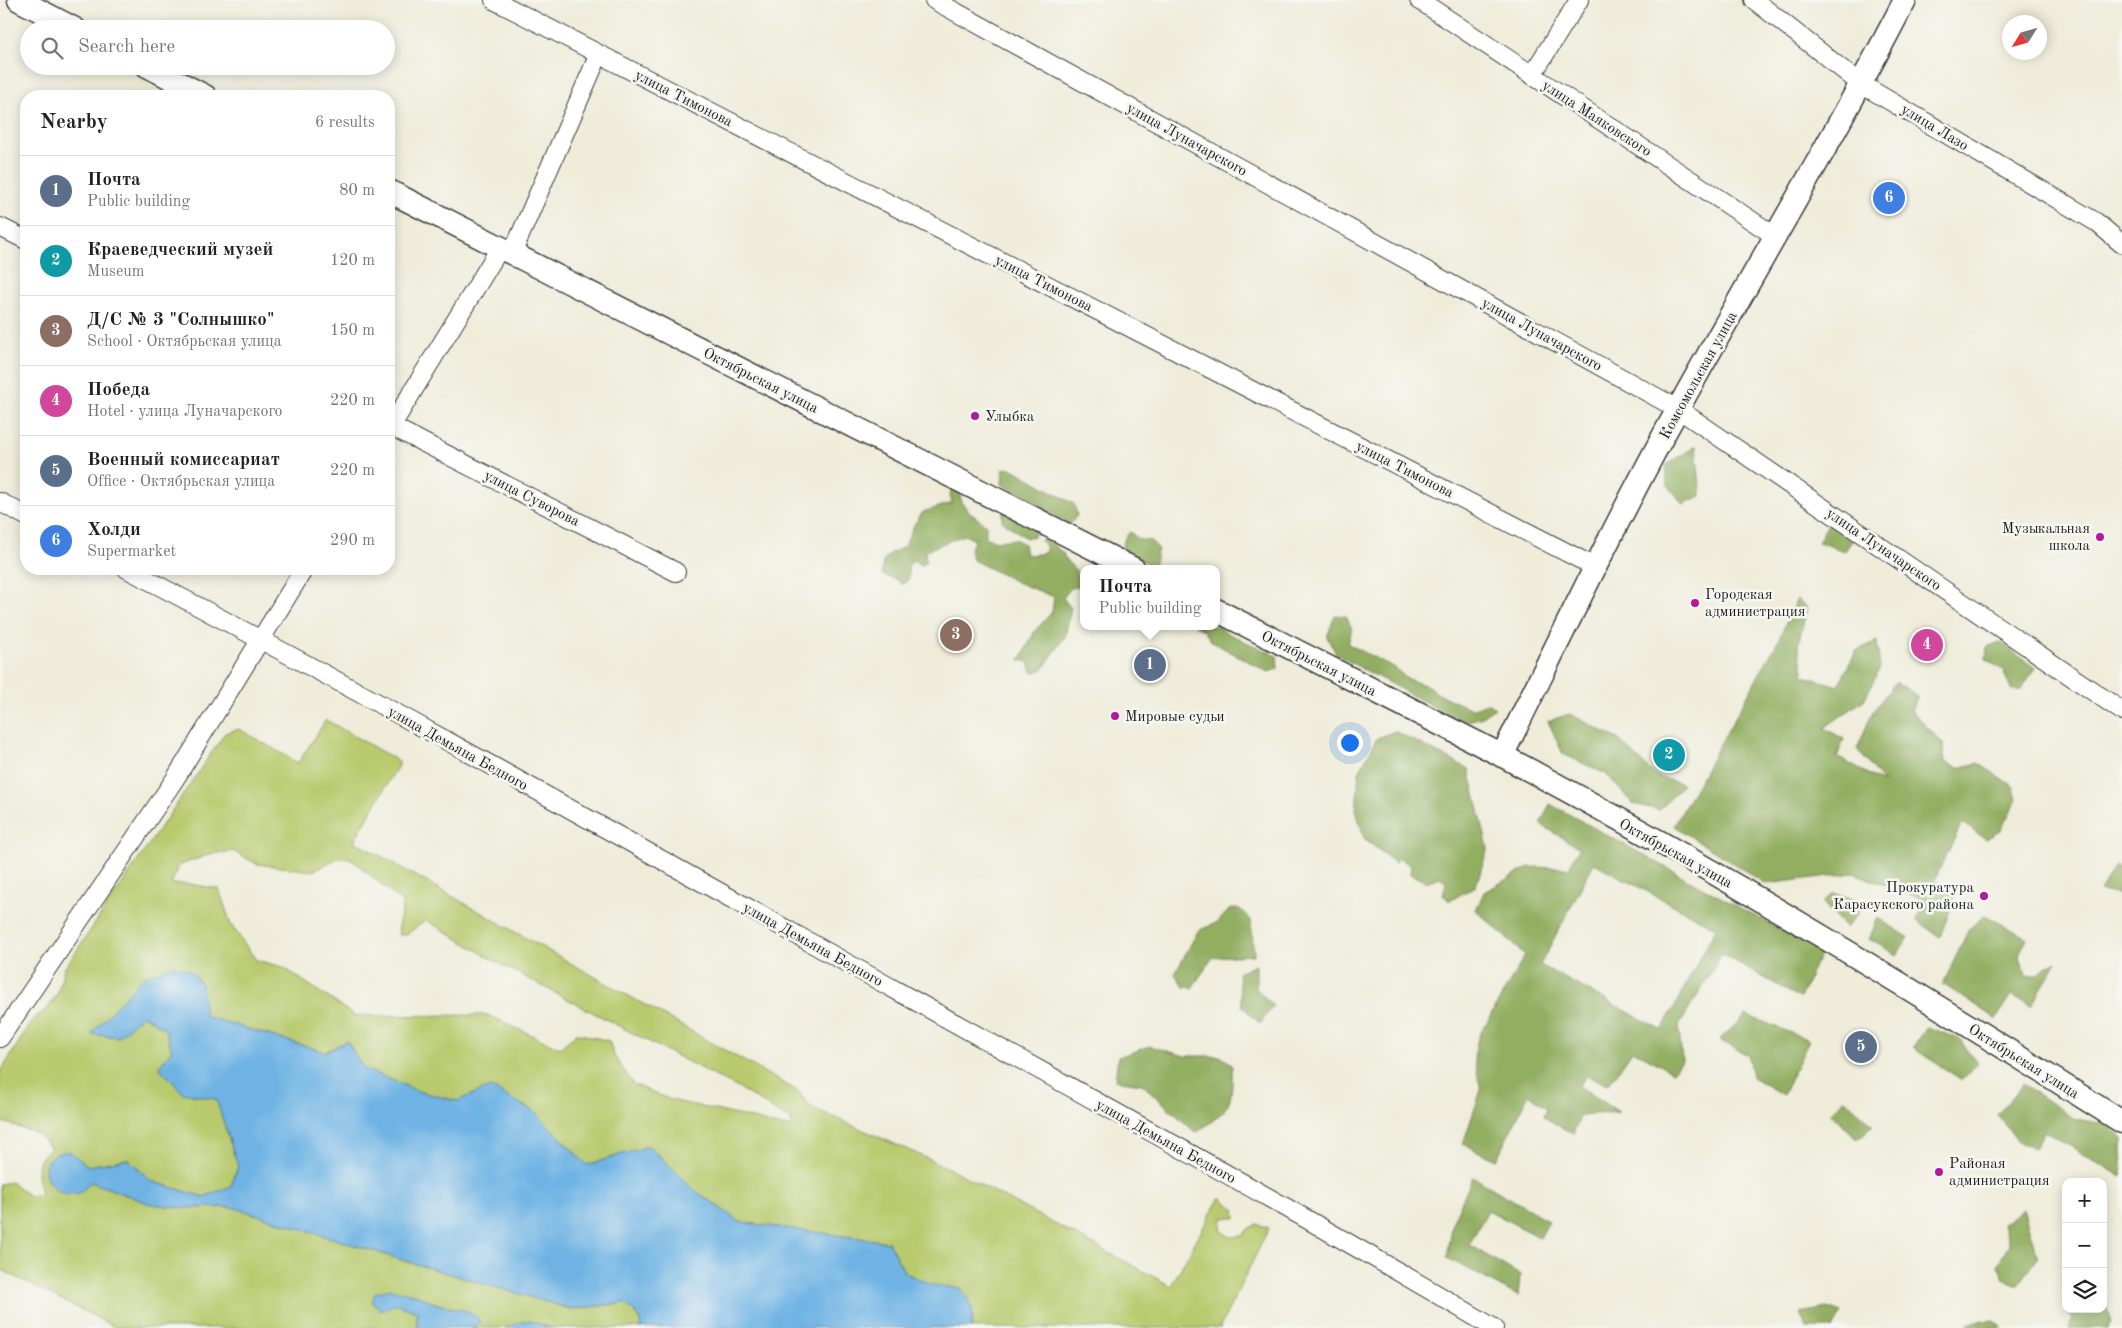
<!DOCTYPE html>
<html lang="en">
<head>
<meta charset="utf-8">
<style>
	body { margin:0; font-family:"Old Standard TT",serif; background:#f2f2f2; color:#222 }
	.controls { position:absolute; right:15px; bottom:15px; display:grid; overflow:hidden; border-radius:10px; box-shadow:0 2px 12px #0003 }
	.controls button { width:45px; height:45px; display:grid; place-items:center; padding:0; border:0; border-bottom:1px solid #e0e0e0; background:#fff; color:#222; font:25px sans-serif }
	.compass { position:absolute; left:2002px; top:15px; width:45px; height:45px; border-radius:50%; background:#fff; box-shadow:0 2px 12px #0003; rotate:233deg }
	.you { position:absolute; left:1349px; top:742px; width:18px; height:18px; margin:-12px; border:4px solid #fff; border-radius:50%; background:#1a73e8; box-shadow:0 0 0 8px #1a73e833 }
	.badge { display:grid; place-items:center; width:32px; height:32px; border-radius:50%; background:#b5179e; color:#fff; font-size:16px; font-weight:700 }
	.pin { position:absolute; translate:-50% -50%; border:2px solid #fff; box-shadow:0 1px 5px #0006 }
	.popup { position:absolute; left:1080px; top:565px; width:140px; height:65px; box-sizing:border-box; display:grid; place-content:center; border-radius:10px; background:#fff; filter:drop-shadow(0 1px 4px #0005); font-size:16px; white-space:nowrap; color:#767676 }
	.popup b { font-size:19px; color:#222 }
	.popup::after { content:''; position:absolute; left:50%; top:100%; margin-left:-10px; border:10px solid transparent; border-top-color:#fff }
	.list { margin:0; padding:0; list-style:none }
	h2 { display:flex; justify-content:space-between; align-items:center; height:65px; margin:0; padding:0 20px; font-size:21px }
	h2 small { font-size:16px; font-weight:400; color:#767676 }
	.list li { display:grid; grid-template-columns:32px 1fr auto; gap:15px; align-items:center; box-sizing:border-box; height:70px; padding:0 20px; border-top:1px solid #e0e0e0 }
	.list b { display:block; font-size:19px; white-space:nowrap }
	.list p { margin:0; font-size:16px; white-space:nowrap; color:#767676 }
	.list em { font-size:16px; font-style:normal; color:#767676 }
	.icon { flex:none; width:28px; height:28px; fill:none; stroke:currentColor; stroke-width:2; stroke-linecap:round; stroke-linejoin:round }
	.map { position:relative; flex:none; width:2122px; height:1328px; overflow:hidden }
	.search { position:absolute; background:#fff; box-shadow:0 2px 12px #0003; left:20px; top:20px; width:375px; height:55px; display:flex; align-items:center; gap:12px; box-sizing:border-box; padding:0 18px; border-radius:28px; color:#767676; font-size:19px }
	.panel { position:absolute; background:#fff; box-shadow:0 2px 12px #0003; left:20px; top:90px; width:375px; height:485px; border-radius:20px }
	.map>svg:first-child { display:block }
	.green { fill:#b8ca6d; stroke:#6a7344; fill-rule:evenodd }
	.forest { fill:#92ae60; stroke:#57653e; fill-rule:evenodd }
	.water { fill:#6eb3e4; stroke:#456880 }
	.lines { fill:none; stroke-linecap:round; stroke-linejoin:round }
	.minor-casing { stroke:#3c3b38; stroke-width:20 }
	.tertiary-casing { stroke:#3c3b38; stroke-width:25 }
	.minor { stroke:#fff; stroke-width:18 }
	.tertiary { stroke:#fff; stroke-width:22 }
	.poi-dot { fill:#b5179e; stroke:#f6f6f2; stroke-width:2 }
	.labels { text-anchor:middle; stroke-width:5; stroke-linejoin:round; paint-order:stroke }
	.street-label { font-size:15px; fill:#1c1c1c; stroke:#f6f6f2 }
	.poi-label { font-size:15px; fill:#1c1c1c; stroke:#f6f6f2; text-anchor:start }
</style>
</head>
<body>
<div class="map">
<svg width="2122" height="1328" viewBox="0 0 2122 1328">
	<rect width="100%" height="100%" fill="#f6f6f2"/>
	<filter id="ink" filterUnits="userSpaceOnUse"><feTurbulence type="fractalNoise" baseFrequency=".02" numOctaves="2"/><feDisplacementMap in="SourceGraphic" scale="10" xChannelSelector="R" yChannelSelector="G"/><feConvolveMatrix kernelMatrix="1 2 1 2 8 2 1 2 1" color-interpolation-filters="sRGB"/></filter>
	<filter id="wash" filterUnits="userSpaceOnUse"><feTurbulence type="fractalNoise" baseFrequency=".0096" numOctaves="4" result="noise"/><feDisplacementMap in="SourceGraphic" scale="20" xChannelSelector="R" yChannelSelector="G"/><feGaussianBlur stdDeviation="1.12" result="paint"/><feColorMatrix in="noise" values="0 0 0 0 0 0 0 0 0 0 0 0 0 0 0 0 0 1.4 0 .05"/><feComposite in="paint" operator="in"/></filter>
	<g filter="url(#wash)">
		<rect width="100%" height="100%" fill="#efecd9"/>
		<path class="green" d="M 326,720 L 400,762 L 354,841 L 799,1092 L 809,1106 L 951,1169 L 1171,1286 L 1220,1197 L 1235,1209 L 1236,1218 L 1222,1218 L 1221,1231 L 1230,1237 L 1243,1236 L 1248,1229 L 1257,1224 L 1269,1228 L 1220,1327 L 1221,1328 L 972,1328 L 972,1307 L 961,1288 L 935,1286 L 905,1273 L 888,1242 L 740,1222 L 693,1189 L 649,1146 L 587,1165 L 535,1112 L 490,1087 L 457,1101 L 421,1092 L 364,1069 L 347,1041 L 325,1052 L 205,1016 L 201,984 L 91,1034 L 118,1037 L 143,1015 L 165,1029 L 172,1050 L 159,1067 L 183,1093 L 216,1099 L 238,1166 L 231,1186 L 204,1197 L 151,1181 L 128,1159 L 88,1166 L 91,1182 L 151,1204 L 185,1208 L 232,1207 L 412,1263 L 571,1309 L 625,1303 L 639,1317 L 641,1328 L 552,1328 L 530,1321 L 518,1323 L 506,1328 L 472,1328 L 480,1323 L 469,1312 L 434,1303 L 414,1294 L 396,1304 L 417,1312 L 417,1323 L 420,1328 L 117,1328 L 0,1269 L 0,1184 L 11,1182 L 30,1196 L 41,1194 C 36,1173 33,1163 51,1148 L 36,1133 L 0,1121 L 0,1073 L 33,1019 L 49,1007 L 58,992 L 64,969 L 225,733 L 239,729 L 298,763 ZM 233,851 L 257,864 L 313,871 L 338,858 L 350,858 L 402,902 C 404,914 396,921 399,935 L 406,935 L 426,920 L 502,965 L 740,1089 L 791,1120 L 792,1127 L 774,1125 L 746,1117 L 671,1100 L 633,1084 L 614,1056 L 609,1041 L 577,1033 L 560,1048 L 488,1015 L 355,1016 L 283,967 L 256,960 L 231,925 L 219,889 L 189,884 L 171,884 L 178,866 L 210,854 Z"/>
		<path class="forest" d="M 1696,446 L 1701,496 L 1683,504 L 1667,484 L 1666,465 Z
			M 1011,468 L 1074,504 L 1077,515 L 1070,525 L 1002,484 L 1003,469 Z
			M 952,488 L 960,491 C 959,507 974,515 986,525 L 986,538 L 998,541 L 1015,539 L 1024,544 L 1026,555 L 1039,554 L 1046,552 L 1046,546 L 1041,540 L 1047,536 L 1052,538 L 1053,545 L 1063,553 L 1066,560 L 1076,570 L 1079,587 L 1071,588 L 1063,598 L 1071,608 L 1065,637 L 1043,669 L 1033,673 L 1028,662 L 1020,660 L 1035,631 L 1052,612 L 1054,597 L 1019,583 L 973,560 L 970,549 L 975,540 L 964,535 L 925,551 L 926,562 L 919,566 L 914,560 L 908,566 L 909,579 L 902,585 L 898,580 L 882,575 L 883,561 L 891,553 L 904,547 L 915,523 L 923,512 L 952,503 L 950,494 Z
			M 1003,511 L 1035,528 L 1034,536 L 1026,538 L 1002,521 Z
			M 1829,522 L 1853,539 L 1845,551 L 1818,542 Z
			M 1130,532 L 1140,540 L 1151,541 L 1158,548 L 1154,567 L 1134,556 L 1122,547 L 1125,538 Z
			M 1797,599 L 1807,608 L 1798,645 L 1804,676 L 1838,686 L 1856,651 L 1877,641 L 1880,668 L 1864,700 L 1824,728 L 1844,739 L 1837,757 L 1884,783 L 1857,749 L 1873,711 L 1896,682 L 1918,696 L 1911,710 L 1943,744 L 1945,762 L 1958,768 L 1978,763 L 2013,786 L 2017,799 L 2000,831 L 1986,839 L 1962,823 L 1934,881 L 1956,894 L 1940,937 L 1916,920 L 1925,900 L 1854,873 L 1766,884 L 1674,826 L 1777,643 Z
			M 1335,615 L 1346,616 L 1352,629 L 1348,644 L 1395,668 L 1407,679 L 1428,686 L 1438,694 L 1472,709 L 1487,703 L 1495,708 L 1480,718 L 1462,722 L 1337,655 L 1327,637 Z
			M 1195,626 L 1216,626 L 1231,635 L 1277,656 L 1278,669 L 1268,672 L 1212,642 L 1204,630 Z
			M 2000,642 L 2035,668 L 2021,690 L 2011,690 L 2003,670 L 1986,659 L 1987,647 Z
			M 1570,714 L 1618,739 L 1656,776 L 1683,784 L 1660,810 L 1633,804 L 1606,774 L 1563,754 L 1548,721 Z
			M 1395,731 L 1469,769 L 1488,848 L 1476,886 L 1449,901 L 1443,894 L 1446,883 L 1440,877 L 1426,882 L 1410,874 L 1411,866 L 1400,858 L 1395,863 L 1364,838 L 1356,810 L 1359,772 L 1377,738 Z
			M 1550,804 L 1821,952 L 1800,998 L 1722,954 L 1679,1026 L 1682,1061 L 1673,1072 L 1633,1050 L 1609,1084 L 1586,1076 L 1579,1086 L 1619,1112 L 1581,1115 L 1573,1134 L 1544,1117 L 1547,1108 L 1529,1094 L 1496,1160 L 1463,1144 L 1481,1090 L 1474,1058 L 1478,1038 L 1525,955 L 1476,910 L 1484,892 L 1529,867 L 1569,868 L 1579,848 L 1540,824 ZM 1594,863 L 1716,928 L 1662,1030 L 1540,965 Z
			M 2115,866 L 2122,868 L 2122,895 L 2100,891 Z
			M 1834,893 L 1866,903 L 1846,928 L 1823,903 Z
			M 1230,909 L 1240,909 L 1251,920 L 1254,955 L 1213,957 L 1192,988 L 1184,987 L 1175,974 L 1198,931 L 1218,922 Z
			M 1985,915 L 2027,938 L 2019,954 L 2026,976 L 2037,975 L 2047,965 L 2057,962 L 2031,1006 L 2012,995 L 1996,1019 L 1943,984 L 1969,929 Z
			M 1878,918 L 1908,937 L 1897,955 L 1869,939 Z
			M 1256,965 L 1256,988 L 1273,1006 L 1260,1024 L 1242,1006 L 1238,973 Z
			M 1746,1015 L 1809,1040 L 1783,1095 L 1752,1077 L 1748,1055 L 1719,1040 Z
			M 1927,1027 L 1959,1039 L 1978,1063 L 1962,1080 L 1913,1048 Z
			M 1150,1046 L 1185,1056 L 1220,1056 L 1232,1064 C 1233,1108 1230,1108 1196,1133 L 1142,1084 L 1115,1080 L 1118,1057 Z
			M 2023,1084 L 2073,1118 L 2108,1125 L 2122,1139 L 2122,1177 L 2045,1131 L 2034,1148 L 2018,1142 L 1998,1115 Z
			M 1845,1099 L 1873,1125 L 1858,1139 L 1830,1113 Z
			M 1473,1177 L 1549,1221 L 1540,1238 L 1488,1210 L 1469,1245 L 1520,1275 L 1518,1296 L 1447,1258 L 1453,1221 Z
			M 2023,1209 L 2038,1258 L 2017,1285 L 2004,1279 L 1998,1265 L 2009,1244 L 2003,1223 Z
			M 2103,1298 L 2112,1322 L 2108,1328 L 2070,1328 L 2073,1319 L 2067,1309 L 2103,1309 Z
			M 1827,1308 L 1842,1313 L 1833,1328 L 1807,1328 L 1800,1313 Z
			M 1994,1320 L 2003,1328 L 1967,1328 L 1969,1323 Z"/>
		<path class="water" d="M 174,965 L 191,971 L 201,984 L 205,1016 L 325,1052 L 347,1041 L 364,1069 L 421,1092 L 457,1101 L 490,1087 L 535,1112 L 587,1165 L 649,1146 L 693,1189 L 740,1222 L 888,1242 L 905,1273 L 935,1286 L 961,1288 L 972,1307 L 972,1328 L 641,1328 L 639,1317 L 625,1303 L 571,1309 L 412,1263 L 232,1207 L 185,1208 L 151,1204 L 91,1182 C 87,1185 84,1191 79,1193 C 58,1201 33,1173 51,1157 C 55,1153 64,1152 69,1151 L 88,1166 L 128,1159 L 151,1181 L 204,1197 L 231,1186 L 238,1166 L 216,1099 L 183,1093 L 159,1067 L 172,1050 L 165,1029 L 143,1015 L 118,1037 L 91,1034 L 143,977 Z
			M 390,1289 L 414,1294 L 434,1303 L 469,1312 L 477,1317 L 480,1323 L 472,1328 L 420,1328 L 417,1323 L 417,1312 L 396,1304 L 381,1310 L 372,1302 L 375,1293 Z
			M 530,1321 L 552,1328 L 506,1328 L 517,1323 Z"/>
	</g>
	<g filter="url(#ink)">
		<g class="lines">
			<defs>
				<path id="minor" d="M 494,0 L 1595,567
					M 934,0 L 1678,409 L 2122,711
					M 1419,0 L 1775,236
					M 1754,0 L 1861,84 L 2096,222 L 2122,244
					M 1532,75 L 1579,0
					M 0,227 L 26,240
					M 512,254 L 599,54
					M 389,425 L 676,572
					M 389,430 L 500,248
					M 0,502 L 26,516
					M 127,569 C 387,705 642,849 899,992 C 1098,1103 1298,1211 1494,1328
					M 0,1038 L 175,779 L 304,569"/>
				<path id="tertiary" d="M 19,0 L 75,29
					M 147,66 L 205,96
					M 389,191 L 1134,569
					M 1216,610 C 1311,659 1406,706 1501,755 C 1713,867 1919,993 2122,1122
					M 1502,756 C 1560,639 1616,521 1679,407 C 1754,271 1834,138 1905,0"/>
			</defs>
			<use href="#minor" class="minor-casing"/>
			<use href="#tertiary" class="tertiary-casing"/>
			<use href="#minor" class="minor"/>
			<use href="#tertiary" class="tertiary"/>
		</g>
	</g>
	<g class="poi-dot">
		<circle cx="975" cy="416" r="5"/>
		<circle cx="2100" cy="537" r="5"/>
		<circle cx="1695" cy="603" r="5"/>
		<circle cx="1115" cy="716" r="5"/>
		<circle cx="1984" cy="896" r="5"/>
		<circle cx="1939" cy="1172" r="5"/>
	</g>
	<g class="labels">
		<g class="street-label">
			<text transform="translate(684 98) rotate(27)" y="5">улица Тимонова</text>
			<text transform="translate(1597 118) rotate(33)" y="5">улица Маяковского</text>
			<text transform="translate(1935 127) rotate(31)" y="5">улица Лазо</text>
			<text transform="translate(1187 139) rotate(29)" y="5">улица Луначарского</text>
			<text transform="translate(1044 283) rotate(27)" y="5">улица Тимонова</text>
			<text transform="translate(1542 334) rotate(29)" y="5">улица Луначарского</text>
			<text transform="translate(1698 375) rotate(-61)" y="5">Комсомольская улица</text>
			<text transform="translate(761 380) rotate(27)" y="5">Октябрьская улица</text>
			<text transform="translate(1405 469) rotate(27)" y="5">улица Тимонова</text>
			<text transform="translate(532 498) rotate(27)" y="5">улица Суворова</text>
			<text transform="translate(1884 549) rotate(34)" y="5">улица Луначарского</text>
			<text transform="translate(1319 663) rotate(27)" y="5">Октябрьская улица</text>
			<text transform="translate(458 748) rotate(29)" y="5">улица Демьяна Бедного</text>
			<text transform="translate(1676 853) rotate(29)" y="5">Октябрьская улица</text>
			<text transform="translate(813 944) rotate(29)" y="5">улица Демьяна Бедного</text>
			<text transform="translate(2024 1061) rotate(32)" y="5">Октябрьская улица</text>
			<text transform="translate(1166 1141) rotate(29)" y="5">улица Демьяна Бедного</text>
		</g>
		<g class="poi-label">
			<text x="985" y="421">Улыбка</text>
			<text x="2090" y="533" text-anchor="end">Музыкальная<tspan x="2090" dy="17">школа</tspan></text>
			<text x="1705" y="599">Городская<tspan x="1705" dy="17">администрация</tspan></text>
			<text x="1125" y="721">Мировые судьи</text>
			<text x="1974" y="892" text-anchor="end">Прокуратура<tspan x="1974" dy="17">Карасукского района</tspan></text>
			<text x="1949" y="1168">Районая<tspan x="1949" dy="17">администрация</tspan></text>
		</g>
	</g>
</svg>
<div class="controls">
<button>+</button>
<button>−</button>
<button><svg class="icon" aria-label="layers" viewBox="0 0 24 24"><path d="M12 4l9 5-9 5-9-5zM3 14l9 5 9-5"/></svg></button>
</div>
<svg class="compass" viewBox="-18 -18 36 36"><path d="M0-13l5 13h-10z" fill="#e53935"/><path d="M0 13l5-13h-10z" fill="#767676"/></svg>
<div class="you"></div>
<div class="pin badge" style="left:1150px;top:665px;background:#5c6f8a">1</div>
<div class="popup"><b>Почта</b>Public building</div>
<div class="pin badge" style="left:1669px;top:755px;background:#0f9aa8">2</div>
<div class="pin badge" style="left:956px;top:635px;background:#8d6e63">3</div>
<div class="pin badge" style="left:1927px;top:645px;background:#d1479c">4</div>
<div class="pin badge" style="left:1861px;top:1047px;background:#5c6f8a">5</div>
<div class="pin badge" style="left:1889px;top:198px;background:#3f7fe0">6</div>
<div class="search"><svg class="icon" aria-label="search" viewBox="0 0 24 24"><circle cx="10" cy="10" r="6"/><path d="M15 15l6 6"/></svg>Search here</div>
<section class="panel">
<h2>Nearby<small>6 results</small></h2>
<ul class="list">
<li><span class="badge" style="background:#5c6f8a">1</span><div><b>Почта</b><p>Public building</p></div><em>80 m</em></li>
<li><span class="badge" style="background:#0f9aa8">2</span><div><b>Краеведческий музей</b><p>Museum</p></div><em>120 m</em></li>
<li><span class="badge" style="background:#8d6e63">3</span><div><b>Д/С № 3 &quot;Солнышко&quot;</b><p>School · Октябрьская улица</p></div><em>150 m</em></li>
<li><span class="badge" style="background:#d1479c">4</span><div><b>Победа</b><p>Hotel · улица Луначарского</p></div><em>220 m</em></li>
<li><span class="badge" style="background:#5c6f8a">5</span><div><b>Военный комиссариат</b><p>Office · Октябрьская улица</p></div><em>220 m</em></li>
<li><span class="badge" style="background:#3f7fe0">6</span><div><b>Холди</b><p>Supermarket</p></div><em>290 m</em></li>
</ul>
</section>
</div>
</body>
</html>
